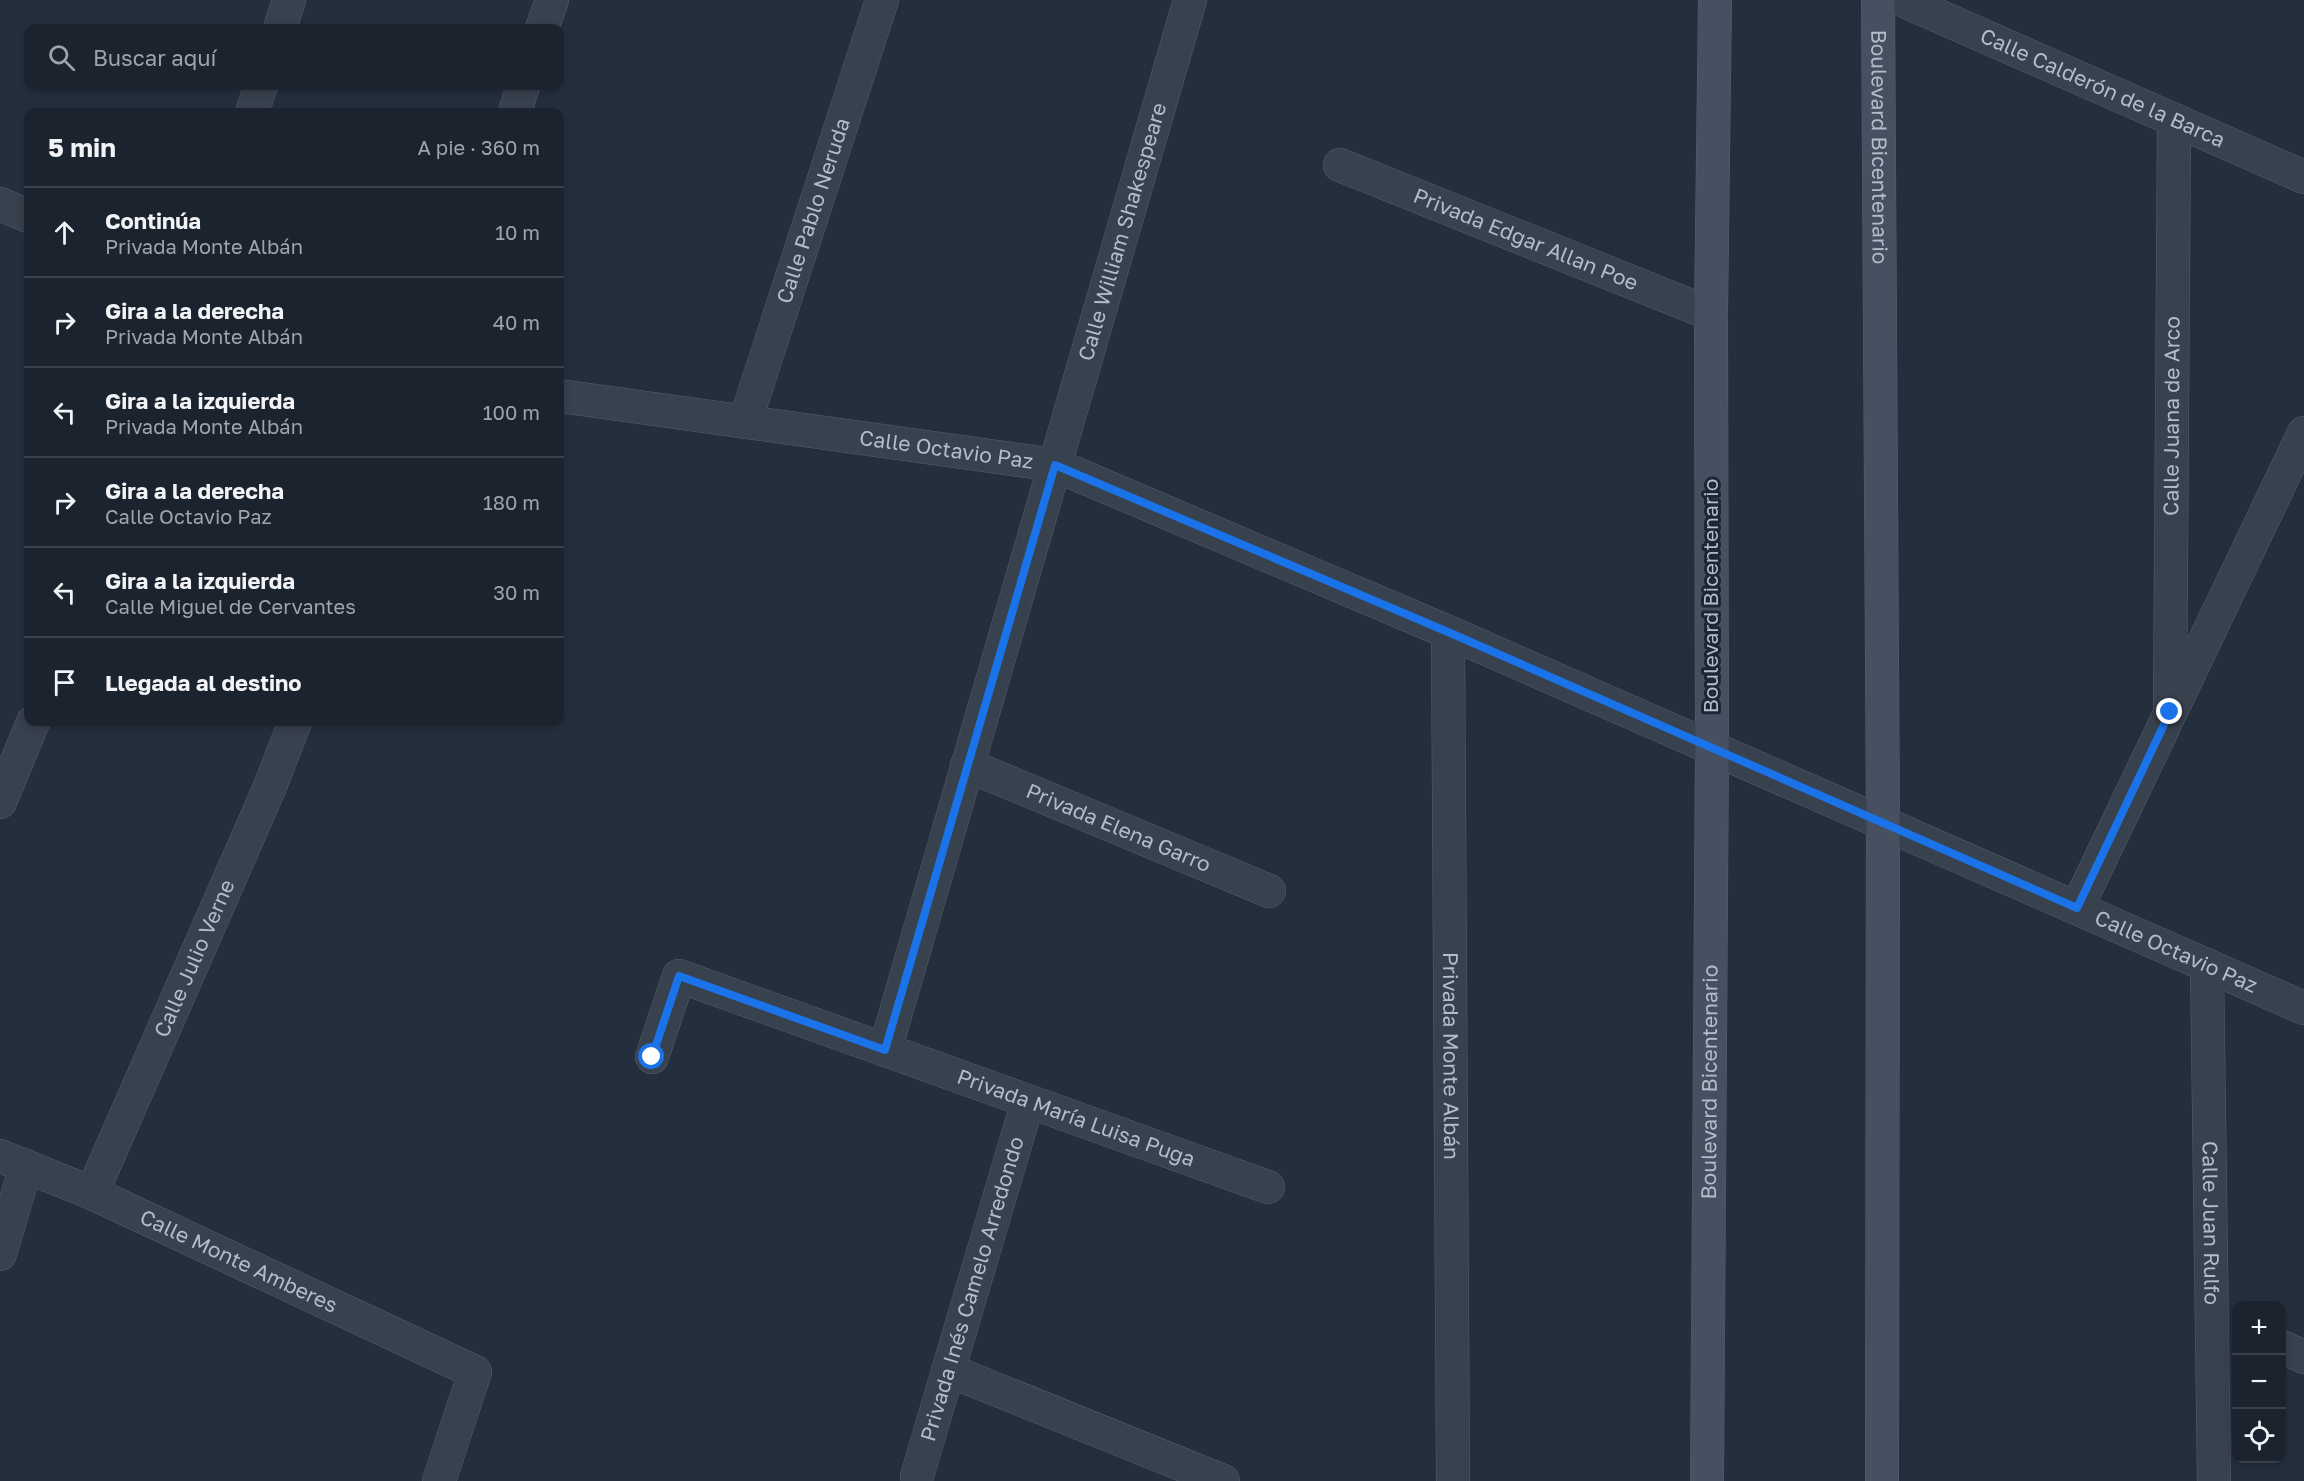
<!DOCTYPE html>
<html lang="es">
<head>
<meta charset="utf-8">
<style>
	body { margin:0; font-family:"Golos Text",sans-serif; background:#282f3a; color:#f1f3f6 }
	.controls { position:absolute; right:18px; bottom:18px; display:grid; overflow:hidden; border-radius:12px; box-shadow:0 3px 9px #0003 }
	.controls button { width:54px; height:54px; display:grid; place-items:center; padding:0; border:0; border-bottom:2px solid #39404a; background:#1b232e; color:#f1f3f6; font:30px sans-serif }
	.stop { position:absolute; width:18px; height:18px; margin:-14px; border:4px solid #1a73e8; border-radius:50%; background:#fff }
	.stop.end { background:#1a73e8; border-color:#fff; box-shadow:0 2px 6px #0008 }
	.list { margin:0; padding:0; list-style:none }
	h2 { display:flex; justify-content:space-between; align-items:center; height:78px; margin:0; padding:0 24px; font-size:26px }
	h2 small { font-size:20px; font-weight:400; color:#a0a4aa }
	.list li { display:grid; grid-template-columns:39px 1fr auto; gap:18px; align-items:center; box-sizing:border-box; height:90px; padding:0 24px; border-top:2px solid #39404a }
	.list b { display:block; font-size:22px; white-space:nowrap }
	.list p { margin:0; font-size:20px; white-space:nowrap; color:#a0a4aa }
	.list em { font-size:20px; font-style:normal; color:#a0a4aa }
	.icon { flex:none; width:33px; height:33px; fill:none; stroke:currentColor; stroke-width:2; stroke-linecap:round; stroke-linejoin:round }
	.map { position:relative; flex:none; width:2304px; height:1481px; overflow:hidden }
	.search { position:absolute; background:#1b232e; box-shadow:0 3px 9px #0003; left:24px; top:24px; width:540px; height:66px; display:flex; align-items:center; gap:15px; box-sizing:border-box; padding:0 21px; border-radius:12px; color:#a0a4aa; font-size:22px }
	.panel { position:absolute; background:#1b232e; box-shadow:0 3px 9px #0003; left:24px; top:108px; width:540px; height:618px; border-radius:12px }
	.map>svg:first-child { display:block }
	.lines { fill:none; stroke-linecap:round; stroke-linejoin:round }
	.street-casing { stroke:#565f6c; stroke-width:34 }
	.secondary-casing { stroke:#565f6c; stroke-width:34 }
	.street { stroke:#38414e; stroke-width:33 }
	.secondary { stroke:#465061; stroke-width:33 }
	.route { stroke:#1a73e8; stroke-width:8 }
	.labels { text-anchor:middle; stroke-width:6; stroke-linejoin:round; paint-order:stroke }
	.street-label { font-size:21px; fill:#b4bcc9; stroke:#1d2633 }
</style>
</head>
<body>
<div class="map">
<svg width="2304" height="1481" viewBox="0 0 2304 1481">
	<rect width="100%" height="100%" fill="#242f3e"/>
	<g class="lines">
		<defs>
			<g id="street">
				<path id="s1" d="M 1902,0 L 2304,177"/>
				<path d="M 280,28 L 289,0"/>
				<path d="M 542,28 L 552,0"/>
				<path d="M 252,112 L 261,86"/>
				<path d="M 515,112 L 523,86"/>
				<path id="s2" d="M 1340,165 L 1711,314"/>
				<path d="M 0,204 L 28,216"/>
				<path id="s3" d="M 560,396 L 1055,465 L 1448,632 L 2304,1008"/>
				<path id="s4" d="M 745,422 L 882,0"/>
				<path id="s5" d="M 1448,632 L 1453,1481"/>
				<path id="s6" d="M 2170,712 L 2174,120"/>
				<path id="s7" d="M 967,765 L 1269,891"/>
				<path d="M 0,802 L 33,722"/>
				<path d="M 2077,908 L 2304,433"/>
				<path id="s8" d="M 2207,965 L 2214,1481"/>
				<path id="s9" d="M 885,1050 L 1190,0"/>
				<path id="s10" d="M 652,1057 L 679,976 L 1268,1187"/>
				<path id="s11" d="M 0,1156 L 92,1193 L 475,1372 L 439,1481"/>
				<path id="s12" d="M 92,1193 L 269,789 L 295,722"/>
				<path d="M 0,1254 L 26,1166"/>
				<path d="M 2282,1347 L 2304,1357"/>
				<path d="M 948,1370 L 1223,1481"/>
				<path id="s13" d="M 917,1476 L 1028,1101"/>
			</g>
			<g id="secondary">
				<path id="s14" d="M 1878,0 L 1883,823 L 1882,1481"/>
				<path id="s15" d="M 1707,1481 L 1712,748 L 1711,314 L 1715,0"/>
			</g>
		</defs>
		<use href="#street" class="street-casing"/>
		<use href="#secondary" class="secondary-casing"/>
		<use href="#street" class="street"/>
		<use href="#secondary" class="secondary"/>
	</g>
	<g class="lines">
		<path class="route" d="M 652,1057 L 679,976 L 885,1050 L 1055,465 L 1448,632 L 2077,908 L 2170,712"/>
	</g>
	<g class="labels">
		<g class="street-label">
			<text dy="7" stroke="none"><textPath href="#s1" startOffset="219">Calle Calderón de la Barca</textPath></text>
			<text dy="7" stroke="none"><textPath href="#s14" startOffset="147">Boulevard Bicentenario</textPath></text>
			<text dy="7" stroke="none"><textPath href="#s4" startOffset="222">Calle Pablo Neruda</textPath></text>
			<text dy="7" stroke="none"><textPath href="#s9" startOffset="852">Calle William Shakespeare</textPath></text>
			<text dy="7" stroke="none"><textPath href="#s2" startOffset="200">Privada Edgar Allan Poe</textPath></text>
			<text dy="7" stroke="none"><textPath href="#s6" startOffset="296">Calle Juana de Arco</textPath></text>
			<text dy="7" stroke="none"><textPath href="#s3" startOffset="390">Calle Octavio Paz</textPath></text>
			<text transform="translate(1711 596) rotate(-90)" y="7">Boulevard Bicentenario</text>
			<text dy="7" stroke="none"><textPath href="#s7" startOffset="164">Privada Elena Garro</textPath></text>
			<text dy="7" stroke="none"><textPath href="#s3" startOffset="1722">Calle Octavio Paz</textPath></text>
			<text dy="7" stroke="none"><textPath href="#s12" startOffset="256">Calle Julio Verne</textPath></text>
			<text dy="7" stroke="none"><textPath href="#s5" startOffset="424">Privada Monte Albán</textPath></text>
			<text dy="7" stroke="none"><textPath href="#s15" startOffset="399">Boulevard Bicentenario</textPath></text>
			<text dy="7" stroke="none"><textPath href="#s10" startOffset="507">Privada María Luisa Puga</textPath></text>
			<text dy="7" stroke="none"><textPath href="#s8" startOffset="258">Calle Juan Rulfo</textPath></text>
			<text dy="7" stroke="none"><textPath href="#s11" startOffset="261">Calle Monte Amberes</textPath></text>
			<text dy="7" stroke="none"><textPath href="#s13" startOffset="195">Privada Inés Camelo Arredondo</textPath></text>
		</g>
	</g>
</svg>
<div class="controls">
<button>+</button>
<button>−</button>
<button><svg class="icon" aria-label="locate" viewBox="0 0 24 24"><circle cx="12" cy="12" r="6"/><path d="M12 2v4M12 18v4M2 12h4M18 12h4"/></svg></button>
</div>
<div class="stop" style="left:652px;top:1057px"></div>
<div class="stop end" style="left:2170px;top:712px"></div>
<div class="search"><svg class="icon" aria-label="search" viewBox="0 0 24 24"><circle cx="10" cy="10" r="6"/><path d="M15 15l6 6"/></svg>Buscar aquí</div>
<section class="panel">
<h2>5 min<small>A pie · 360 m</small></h2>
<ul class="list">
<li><svg class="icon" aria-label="ahead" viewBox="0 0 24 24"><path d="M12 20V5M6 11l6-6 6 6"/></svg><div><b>Continúa</b><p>Privada Monte Albán</p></div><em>10 m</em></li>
<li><svg class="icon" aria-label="right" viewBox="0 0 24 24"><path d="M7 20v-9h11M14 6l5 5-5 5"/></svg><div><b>Gira a la derecha</b><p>Privada Monte Albán</p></div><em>40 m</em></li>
<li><svg class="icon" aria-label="left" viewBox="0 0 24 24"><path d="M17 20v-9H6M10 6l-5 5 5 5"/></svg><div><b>Gira a la izquierda</b><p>Privada Monte Albán</p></div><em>100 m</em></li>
<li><svg class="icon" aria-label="right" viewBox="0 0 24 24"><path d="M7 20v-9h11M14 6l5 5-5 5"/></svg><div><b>Gira a la derecha</b><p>Calle Octavio Paz</p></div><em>180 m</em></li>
<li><svg class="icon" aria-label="left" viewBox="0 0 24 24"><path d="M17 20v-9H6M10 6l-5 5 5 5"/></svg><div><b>Gira a la izquierda</b><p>Calle Miguel de Cervantes</p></div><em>30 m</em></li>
<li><svg class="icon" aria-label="arrive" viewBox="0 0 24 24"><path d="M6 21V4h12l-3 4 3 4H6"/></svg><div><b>Llegada al destino</b></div></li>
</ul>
</section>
</div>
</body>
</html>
